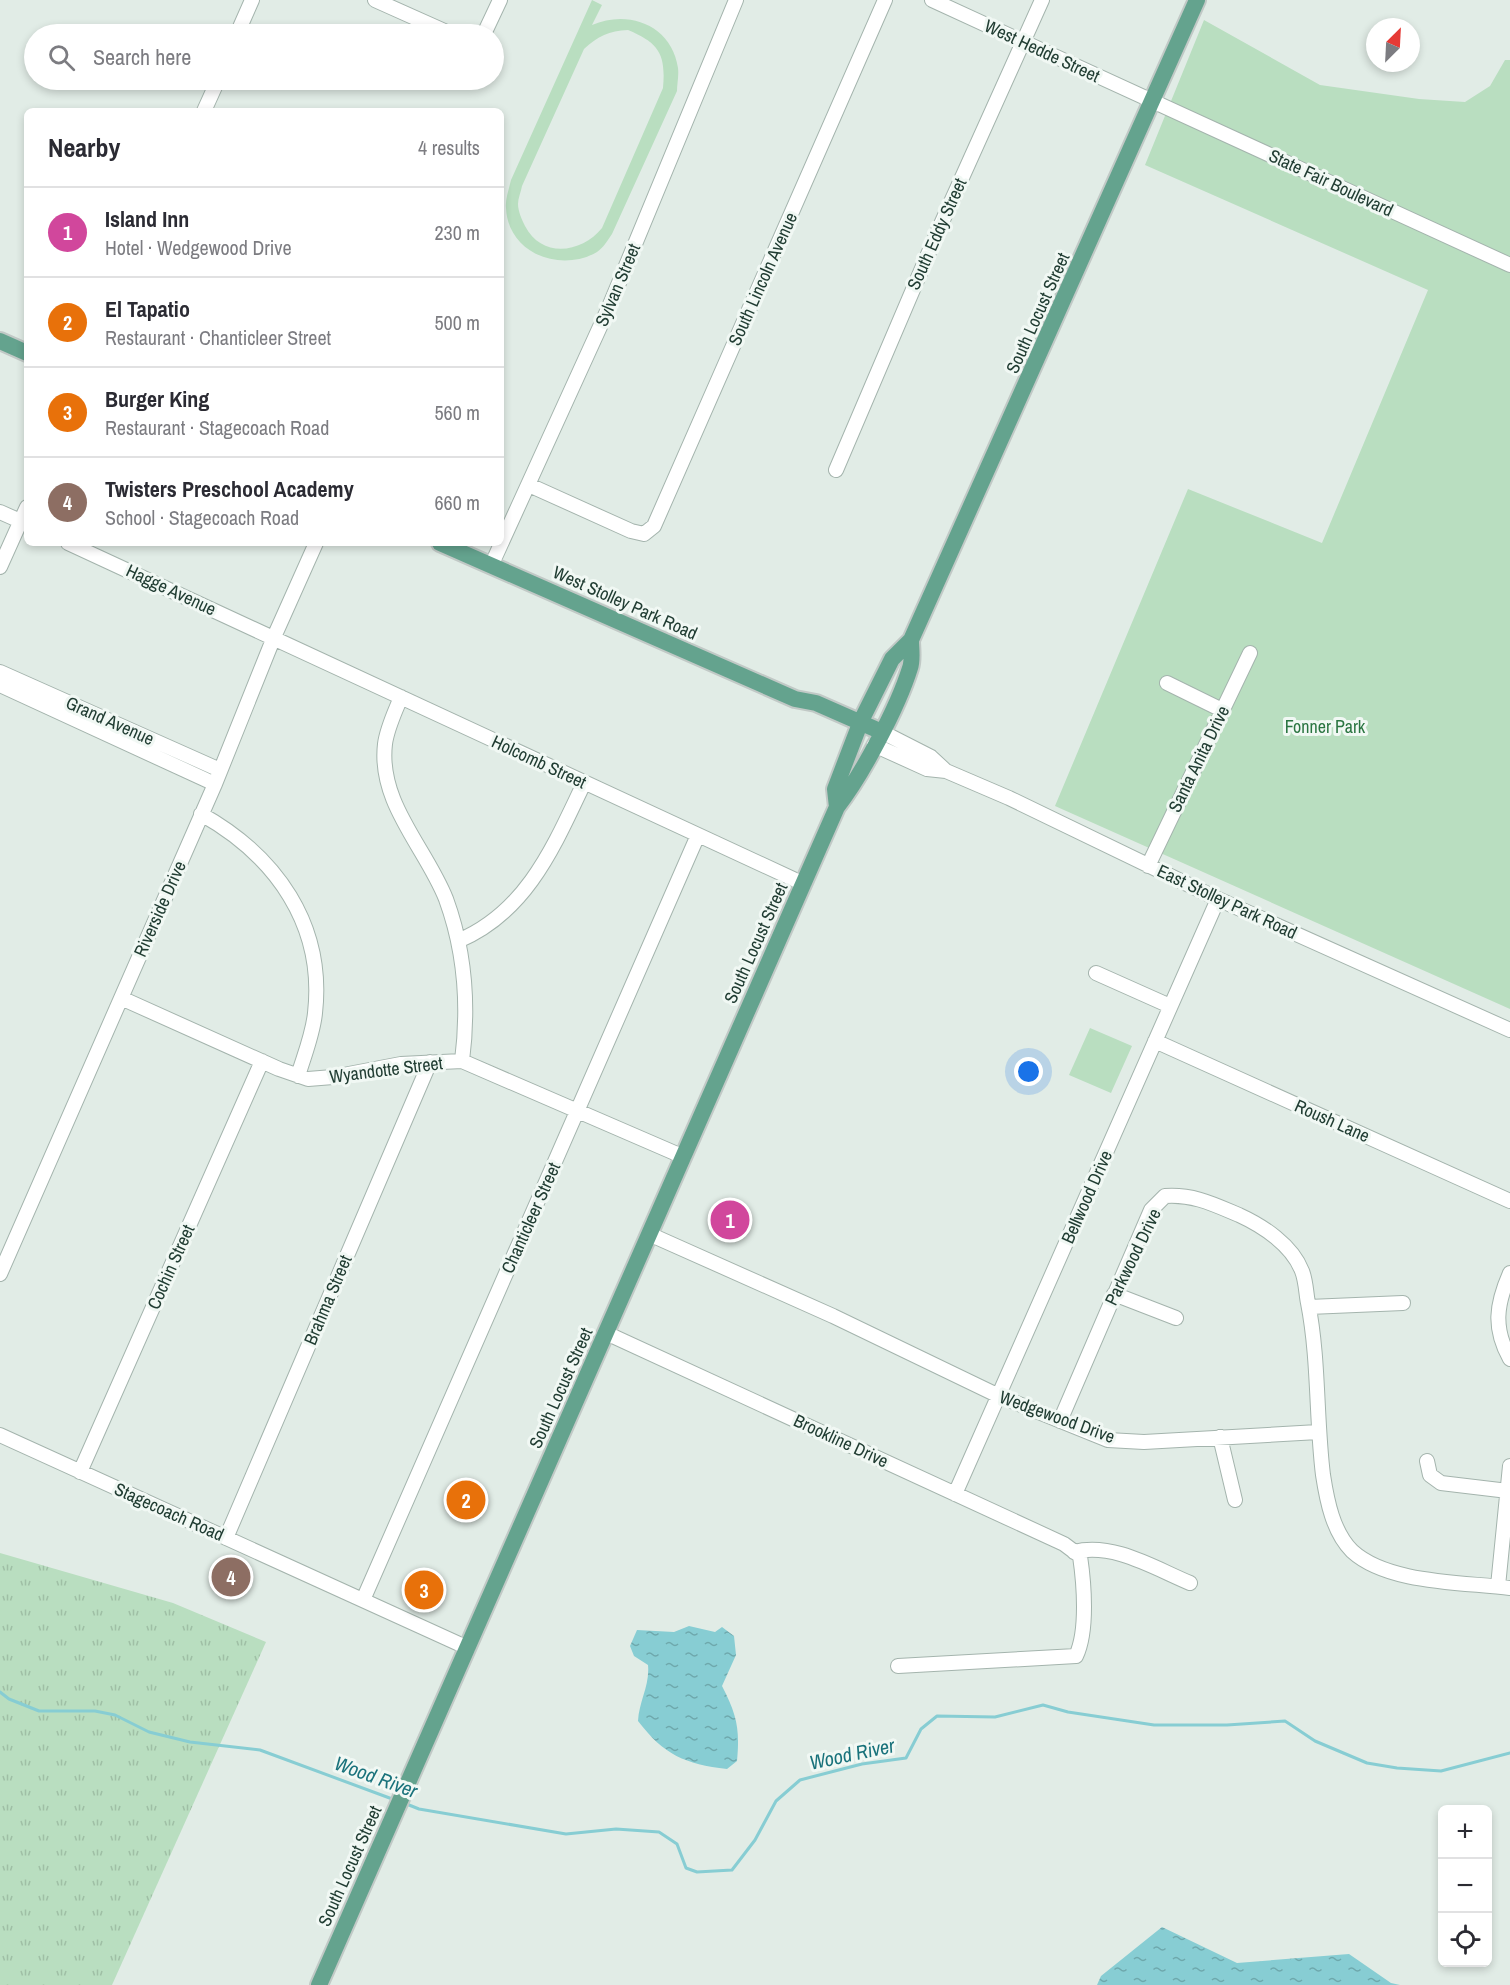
<!DOCTYPE html>
<html lang="en">
<head>
<meta charset="utf-8">
<style>
	body { margin:0; font-family:"Archivo Narrow",sans-serif; background:#f2f2f3; color:#2b2b33 }
	.controls { position:absolute; right:18px; bottom:18px; display:grid; overflow:hidden; border-radius:9px; box-shadow:0 3px 9px #0003 }
	.controls button { width:54px; height:54px; display:grid; place-items:center; padding:0; border:0; border-bottom:2px solid #e1e1e2; background:#fff; color:#2b2b33; font:30px sans-serif }
	.compass { position:absolute; left:1366px; top:18px; width:54px; height:54px; border-radius:50%; background:#fff; box-shadow:0 3px 9px #0003; rotate:24deg }
	.you { position:absolute; left:1029px; top:1072px; width:21px; height:21px; margin:-15px; border:4px solid #fff; border-radius:50%; background:#1a73e8; box-shadow:0 0 0 9px #1a73e833 }
	.badge { display:grid; place-items:center; width:39px; height:39px; border-radius:50%; background:#db2777; color:#fff; font-size:20px; font-weight:700 }
	.pin { position:absolute; translate:-50% -50%; border:3px solid #fff; box-shadow:0 2px 6px #0006 }
	.list { margin:0; padding:0; list-style:none }
	h2 { display:flex; justify-content:space-between; align-items:center; height:78px; margin:0; padding:0 24px; font-size:26px }
	h2 small { font-size:20px; font-weight:400; color:#7c7c81 }
	.list li { display:grid; grid-template-columns:39px 1fr auto; gap:18px; align-items:center; box-sizing:border-box; height:90px; padding:0 24px; border-top:2px solid #e1e1e2 }
	.list b { display:block; font-size:22px; white-space:nowrap }
	.list p { margin:0; font-size:20px; white-space:nowrap; color:#7c7c81 }
	.list em { font-size:20px; font-style:normal; color:#7c7c81 }
	.icon { flex:none; width:33px; height:33px; fill:none; stroke:currentColor; stroke-width:2; stroke-linecap:round; stroke-linejoin:round }
	.map { position:relative; flex:none; width:1510px; height:1985px; overflow:hidden }
	.search { position:absolute; background:#fff; box-shadow:0 3px 9px #0003; left:24px; top:24px; width:480px; height:66px; display:flex; align-items:center; gap:15px; box-sizing:border-box; padding:0 21px; border-radius:33px; color:#7c7c81; font-size:22px }
	.panel { position:absolute; background:#fff; box-shadow:0 3px 9px #0003; left:24px; top:108px; width:480px; height:438px; border-radius:9px }
	.map>svg:first-child { display:block }
	.grass { fill:url(#grass-tufts) }
	.park { fill:#b9dec0; fill-rule:evenodd }
	.water { fill:url(#water-ripples) }
	.lines { fill:none; stroke-linecap:round; stroke-linejoin:round }
	.stream { stroke:#87cdd3; stroke-width:3 }
	.minor-casing { stroke:#a4b4ad; stroke-width:16 }
	.major-casing { stroke:#c1c9c6; stroke-width:20 }
	.minor { stroke:#fff; stroke-width:14 }
	.major { stroke:#64a38e; stroke-width:16 }
	.labels { text-anchor:middle; stroke-width:6; stroke-linejoin:round; paint-order:stroke }
	.street-label { font-size:18px; fill:#213d33; stroke:#f1f8f4 }
	.park-label { font-size:18px; fill:#2a7541; stroke:#f1f8f4 }
	.water-label { font-size:20px; font-style:italic; fill:#19727b; stroke:#f1f8f4 }
</style>
</head>
<body>
<div class="map">
<svg width="1510" height="1985" viewBox="0 0 1510 1985">
	<defs>
		<pattern id="grass-tufts" width="24" height="20" patternUnits="userSpaceOnUse" patternTransform="scale(1.5)"><rect width="24" height="20" fill="#b9dec0"/><path d="M3 7l-1-3M5 7V3M7 7l1-3M15 17l-1-3M17 17v-4M19 17l1-3" fill="none" stroke="#9fbfa5"/></pattern>
		<pattern id="water-ripples" width="26" height="14" patternUnits="userSpaceOnUse" patternTransform="scale(1.5)"><rect width="26" height="14" fill="#87cdd3"/><path d="M2 4q2-2 4 0t4 0M15 11q2-2 4 0t4 0" fill="none" stroke="#6ea8ac"/></pattern>
	</defs>
	<rect width="100%" height="100%" fill="#e1ece6"/>
	<path class="grass" d="M 0,1553 L 173,1603 L 266,1642 L 112,1985 L 0,1985 Z"/>
	<path class="park" d="M 592,0 L 602,5 L 592,25 C 628,9 672,25 678,68 C 679,75 677,84 677,91 L 612,234 C 608,240 603,248 597,252 C 561,273 508,254 506,208 C 505,200 509,189 511,180 ZM 628,30 C 659,43 666,54 663,88 L 602,228 C 582,253 542,259 525,226 C 522,220 518,211 518,204 C 518,198 521,192 522,186 L 584,49 C 598,36 609,31 628,30 Z
		M 1204,20 L 1320,85 L 1419,99 L 1465,102 L 1490,86 L 1505,60 L 1510,60 L 1510,1009 L 1055,806 L 1188,489 L 1322,543 L 1428,290 L 1145,165 Z
		M 1090,1028 L 1132,1046 L 1111,1093 L 1069,1075 Z"/>
	<path class="water" d="M 689,1626 L 715,1632 L 722,1627 L 734,1636 L 736,1655 L 722,1686 C 737,1715 740,1729 737,1761 L 727,1769 C 685,1764 664,1755 638,1721 C 639,1701 650,1685 648,1665 L 634,1656 L 630,1646 L 637,1630 L 674,1632 Z
		M 1162,1927 L 1237,1963 L 1349,1954 L 1391,1983 L 1400,1985 L 1097,1985 L 1101,1976 Z"/>
	<g class="lines">
		<path class="stream" d="M 0,1692 L 9,1699 L 39,1711 L 95,1711 L 115,1715 L 149,1732 L 190,1742 L 260,1750 L 395,1800
			M 404,1803 L 419,1809 L 566,1834 L 616,1829 L 659,1832 L 677,1844 L 686,1868 L 697,1872 L 732,1870 L 755,1840 L 776,1801 L 800,1780 L 862,1764 L 906,1758 L 921,1729 L 937,1716 L 995,1717 L 1043,1705 L 1068,1712 L 1154,1725 L 1227,1725 L 1285,1721 L 1315,1741 L 1367,1763 L 1397,1768 L 1441,1771 L 1510,1753"/>
		<defs>
			<path id="minor" d="M 375,0 L 451,34
				M 932,0 L 1510,265
				M 218,34 L 225,32 L 237,34
				M 237,34 L 252,0
				M 484,34 L 500,0
				M 220,80 L 235,80
				M 204,111 L 218,80
				M 836,470 L 938,231 L 1042,0
				M 529,485 L 631,531 L 644,534 L 654,526 L 885,0
				M 0,512 L 27,524
				M 68,543 L 804,884
				M 491,566 L 609,307 L 736,0
				M 0,567 L 27,507
				M 0,672 L 220,770
				M 1167,683 L 1222,710
				M 0,685 L 215,784
				M 401,697 C 395,712 387,728 385,744 C 378,803 426,848 446,899 C 465,951 469,1006 462,1061
				M 882,732 L 931,757 L 946,771
				M 874,745 L 927,769 L 946,771 L 1009,798 L 1218,899 L 1510,1030
				M 201,814 C 276,856 325,925 315,1013 C 313,1034 304,1056 298,1076
				M 1148,866 L 1250,653
				M 458,941 C 527,912 554,846 584,783
				M 1096,973 L 1170,1006
				M 121,998 L 279,1069 L 308,1079 L 333,1077 L 401,1064 L 462,1061 L 684,1157
				M 1155,1041 L 1510,1201
				M 649,1234 L 833,1316 L 999,1396 L 1108,1440 L 1144,1442 L 1318,1432
				M 1510,1273 C 1496,1305 1493,1328 1510,1359
				M 0,1274 L 215,784 L 274,637 L 316,543
				M 1114,1294 L 1176,1318
				M 1309,1307 L 1403,1303
				M 606,1333 L 1064,1544 L 1080,1556 C 1084,1583 1088,1631 1076,1656 L 898,1666
				M 1060,1421 L 1151,1210 L 1165,1196 C 1193,1194 1213,1204 1239,1215 C 1263,1226 1292,1245 1302,1271 C 1306,1281 1306,1293 1308,1303 C 1319,1359 1316,1418 1323,1475 C 1327,1501 1333,1532 1352,1551 C 1388,1584 1463,1582 1510,1588
				M 0,1435 L 468,1648
				M 1220,1437 L 1235,1500
				M 1427,1461 L 1430,1475 L 1441,1483 L 1508,1491
				M 80,1472 L 262,1061
				M 955,1494 L 1218,899
				M 226,1538 L 430,1062
				M 1074,1552 C 1113,1542 1154,1568 1190,1583
				M 1498,1586 L 1510,1466
				M 363,1600 L 698,835"/>
			<path id="major" d="M 0,341 L 27,353
				M 440,543 L 795,699 L 816,703 L 882,732
				M 837,807 L 835,789 L 861,721 L 892,659 L 911,640 L 1197,0
				M 319,1985 L 837,807 C 862,775 898,707 910,668 C 913,660 911,649 911,640"/>
		</defs>
		<use href="#minor" class="minor-casing"/>
		<use href="#major" class="major-casing"/>
		<use href="#minor" class="minor"/>
		<use href="#major" class="major"/>
	</g>
	<g class="labels">
		<g class="street-label">
			<text transform="translate(1042 51) rotate(25)" y="6">West Hedde Street</text>
			<text transform="translate(1331 183) rotate(25)" y="6">State Fair Boulevard</text>
			<text transform="translate(937 234) rotate(-66)" y="6">South Eddy Street</text>
			<text transform="translate(763 279) rotate(-66)" y="6">South Lincoln Avenue</text>
			<text transform="translate(618 285) rotate(-67)" y="6">Sylvan Street</text>
			<text transform="translate(1038 313) rotate(-66)" y="6">South Locust Street</text>
			<text transform="translate(171 590) rotate(25)" y="6">Hagge Avenue</text>
			<text transform="translate(625 603) rotate(24)" y="6">West Stolley Park Road</text>
			<text transform="translate(110 721) rotate(24)" y="6">Grand Avenue</text>
			<text transform="translate(1199 759) rotate(-64)" y="6">Santa Anita Drive</text>
			<text transform="translate(539 762) rotate(25)" y="6">Holcomb Street</text>
			<text transform="translate(1227 902) rotate(25)" y="6">East Stolley Park Road</text>
			<text transform="translate(160 909) rotate(-66)" y="6">Riverside Drive</text>
			<text transform="translate(756 943) rotate(-66)" y="6">South Locust Street</text>
			<text transform="translate(386 1070) rotate(-7)" y="6">Wyandotte Street</text>
			<text transform="translate(1332 1121) rotate(24)" y="6">Roush Lane</text>
			<text transform="translate(1087 1197) rotate(-66)" y="6">Bellwood Drive</text>
			<text transform="translate(531 1218) rotate(-66)" y="6">Chanticleer Street</text>
			<text transform="translate(1133 1257) rotate(-64)" y="6">Parkwood Drive</text>
			<text transform="translate(171 1267) rotate(-66)" y="6">Cochin Street</text>
			<text transform="translate(328 1300) rotate(-67)" y="6">Brahma Street</text>
			<text transform="translate(561 1388) rotate(-66)" y="6">South Locust Street</text>
			<text transform="translate(1057 1417) rotate(20)" y="6">Wedgewood Drive</text>
			<text transform="translate(841 1441) rotate(25)" y="6">Brookline Drive</text>
			<text transform="translate(169 1512) rotate(24)" y="6">Stagecoach Road</text>
			<text transform="translate(350 1866) rotate(-66)" y="6">South Locust Street</text>
		</g>
		<g class="park-label">
			<text x="1325" y="733">Fonner Park</text>
		</g>
		<g class="water-label">
			<text transform="translate(852 1754) rotate(-12)" y="7">Wood River</text>
			<text transform="translate(376 1777) rotate(20)" y="7">Wood River</text>
		</g>
	</g>
</svg>
<div class="controls">
<button>+</button>
<button>−</button>
<button><svg class="icon" aria-label="locate" viewBox="0 0 24 24"><circle cx="12" cy="12" r="6"/><path d="M12 2v4M12 18v4M2 12h4M18 12h4"/></svg></button>
</div>
<svg class="compass" viewBox="-18 -18 36 36"><path d="M0-13l5 13h-10z" fill="#e53935"/><path d="M0 13l5-13h-10z" fill="#7c7c81"/></svg>
<div class="you"></div>
<div class="pin badge" style="left:730px;top:1220px;background:#d1479c">1</div>
<div class="pin badge" style="left:466px;top:1500px;background:#e8710a">2</div>
<div class="pin badge" style="left:424px;top:1590px;background:#e8710a">3</div>
<div class="pin badge" style="left:231px;top:1577px;background:#8d6e63">4</div>
<div class="search"><svg class="icon" aria-label="search" viewBox="0 0 24 24"><circle cx="10" cy="10" r="6"/><path d="M15 15l6 6"/></svg>Search here</div>
<section class="panel">
<h2>Nearby<small>4 results</small></h2>
<ul class="list">
<li><span class="badge" style="background:#d1479c">1</span><div><b>Island Inn</b><p>Hotel · Wedgewood Drive</p></div><em>230 m</em></li>
<li><span class="badge" style="background:#e8710a">2</span><div><b>El Tapatio</b><p>Restaurant · Chanticleer Street</p></div><em>500 m</em></li>
<li><span class="badge" style="background:#e8710a">3</span><div><b>Burger King</b><p>Restaurant · Stagecoach Road</p></div><em>560 m</em></li>
<li><span class="badge" style="background:#8d6e63">4</span><div><b>Twisters Preschool Academy</b><p>School · Stagecoach Road</p></div><em>660 m</em></li>
</ul>
</section>
</div>
</body>
</html>
